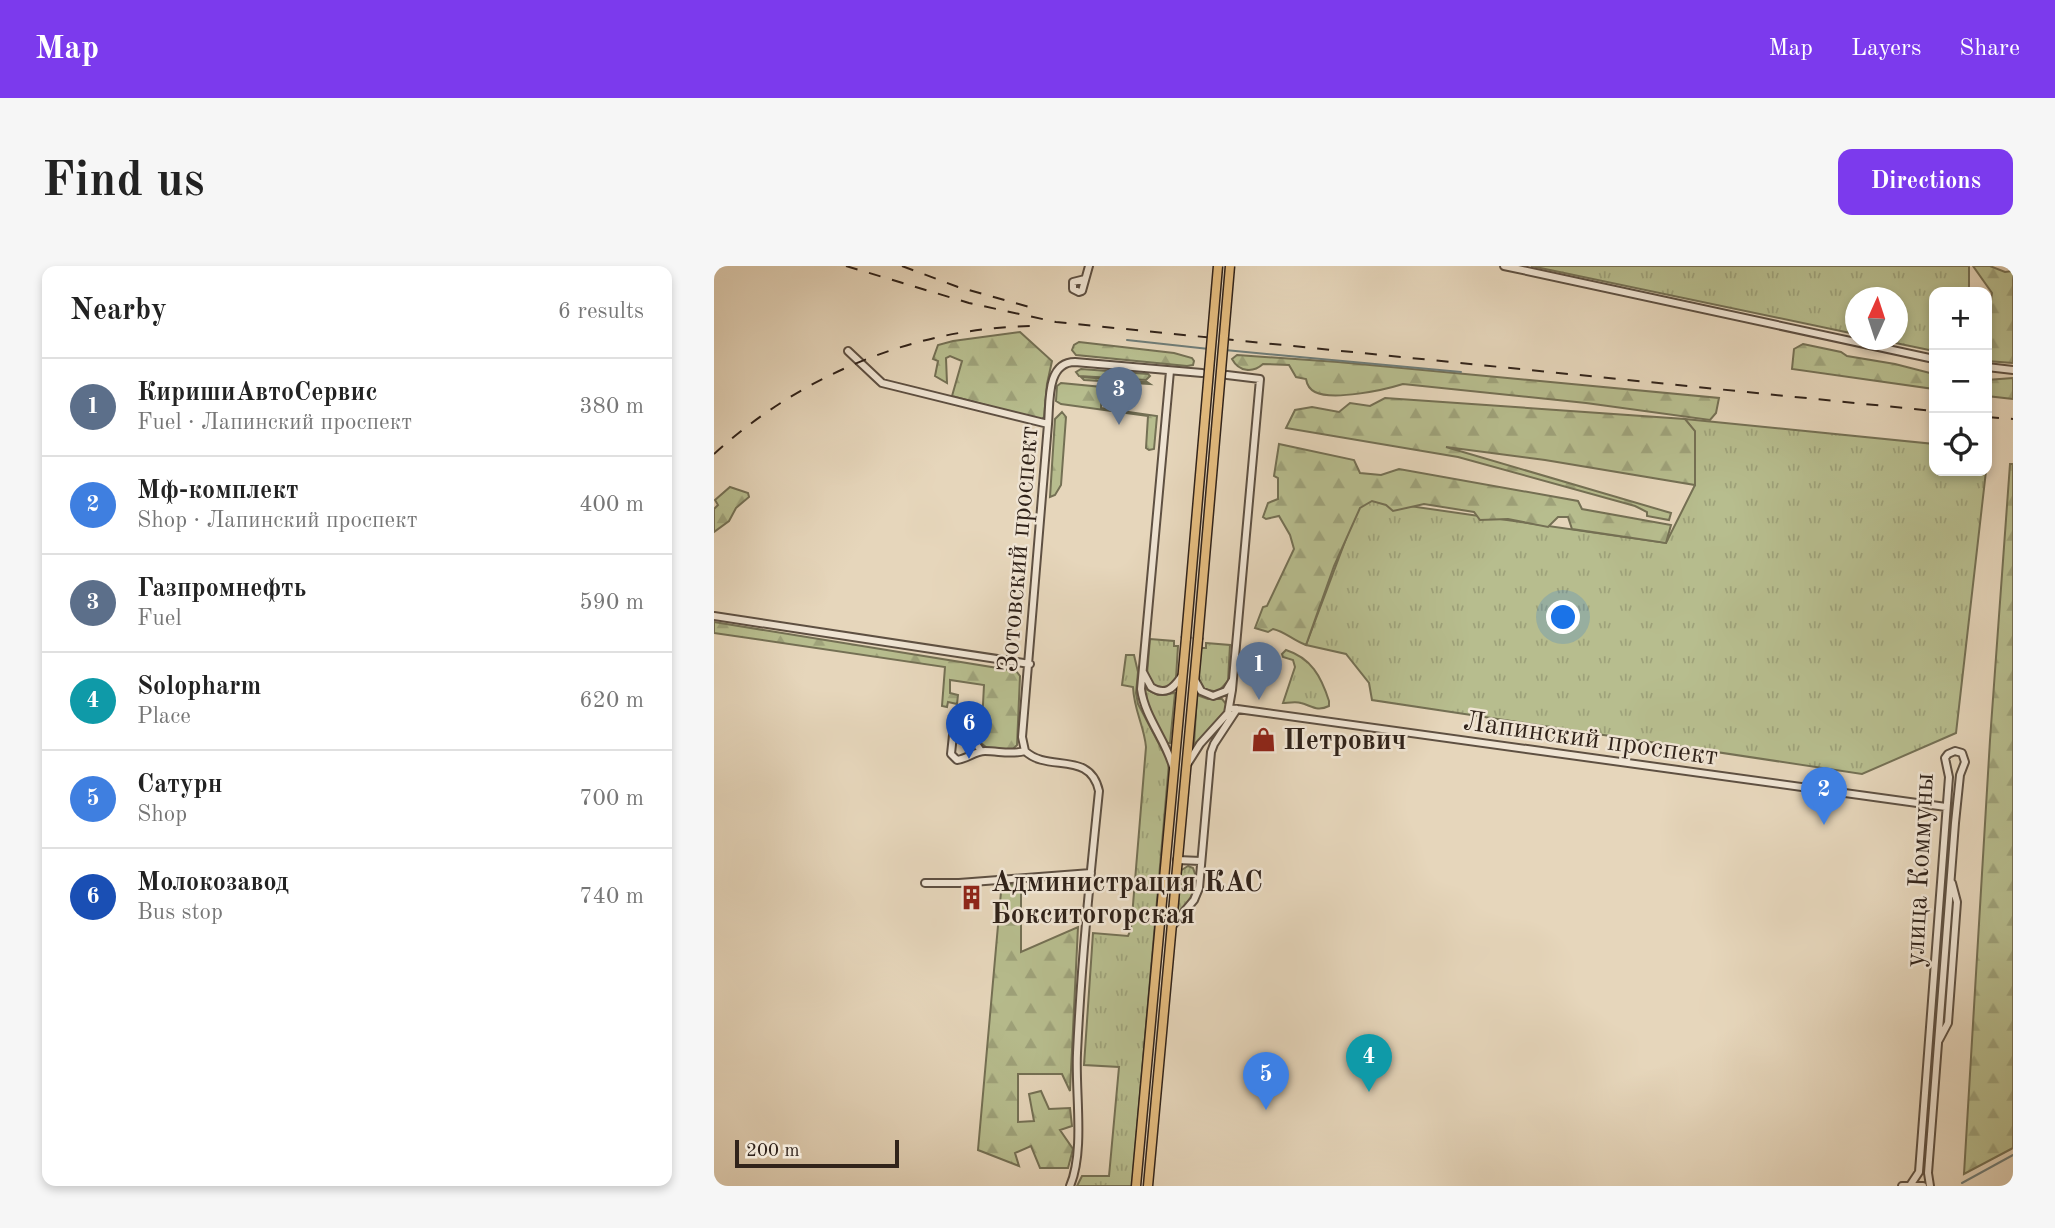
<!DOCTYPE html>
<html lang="en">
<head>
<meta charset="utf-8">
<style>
	body { margin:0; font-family:"Old Standard TT",serif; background:#f6f6f6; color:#222 }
	.controls { position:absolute; right:21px; top:21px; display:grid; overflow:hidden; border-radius:14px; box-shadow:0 4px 10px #0003 }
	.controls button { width:63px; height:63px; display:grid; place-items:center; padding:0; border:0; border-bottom:2px solid #e0e0e0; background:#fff; color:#222; font:35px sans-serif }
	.compass { position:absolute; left:1131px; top:21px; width:63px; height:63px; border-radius:50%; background:#fff; box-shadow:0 4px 10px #0003; rotate:3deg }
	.scale { position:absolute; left:21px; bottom:18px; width:164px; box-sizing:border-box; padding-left:7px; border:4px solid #31231a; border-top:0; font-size:19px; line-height:24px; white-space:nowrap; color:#31231a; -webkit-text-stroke:5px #efe4d3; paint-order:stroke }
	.you { position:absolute; left:850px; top:352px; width:24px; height:24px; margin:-18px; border:5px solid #fff; border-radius:50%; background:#1a73e8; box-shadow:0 0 0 10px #1a73e833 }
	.badge { display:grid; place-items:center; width:46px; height:46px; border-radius:50%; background:#7c3aed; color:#fff; font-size:23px; font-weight:700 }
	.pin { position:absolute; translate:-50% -58px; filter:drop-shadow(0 2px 4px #0008) }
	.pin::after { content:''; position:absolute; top:37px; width:24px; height:21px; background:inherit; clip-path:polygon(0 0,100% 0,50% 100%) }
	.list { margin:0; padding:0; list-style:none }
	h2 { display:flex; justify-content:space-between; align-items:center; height:91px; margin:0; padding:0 28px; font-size:30px }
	h2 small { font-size:23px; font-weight:400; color:#767676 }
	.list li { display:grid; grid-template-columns:46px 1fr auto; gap:21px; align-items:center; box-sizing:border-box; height:98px; padding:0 28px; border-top:2px solid #e0e0e0 }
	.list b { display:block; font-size:26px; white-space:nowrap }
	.list p { margin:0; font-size:23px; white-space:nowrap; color:#767676 }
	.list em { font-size:23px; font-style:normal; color:#767676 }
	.icon { flex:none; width:38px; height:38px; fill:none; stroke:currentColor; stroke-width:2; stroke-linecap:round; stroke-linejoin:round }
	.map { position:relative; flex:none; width:1299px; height:920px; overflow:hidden; border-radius:14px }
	header { display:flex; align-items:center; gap:42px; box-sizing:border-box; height:98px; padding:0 35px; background:#7c3aed; color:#fff }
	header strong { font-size:33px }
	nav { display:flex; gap:38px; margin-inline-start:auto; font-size:24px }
	.intro { display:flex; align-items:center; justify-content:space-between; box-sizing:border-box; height:168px; padding:0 42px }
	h1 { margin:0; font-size:49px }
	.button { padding:18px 32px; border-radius:14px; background:#7c3aed; color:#fff; font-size:24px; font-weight:700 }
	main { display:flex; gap:42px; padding:0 42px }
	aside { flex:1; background:#fff; border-radius:14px; box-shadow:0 4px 10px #0003 }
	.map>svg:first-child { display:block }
	.grass { fill:url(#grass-tufts); stroke:#747054; stroke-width:2 }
	.forest { fill:url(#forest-firs); stroke:#747054; stroke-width:2 }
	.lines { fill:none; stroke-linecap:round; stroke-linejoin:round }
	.stream { stroke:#6e7c78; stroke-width:2 }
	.minor-casing { stroke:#5e5042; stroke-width:10 }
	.major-casing { stroke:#31231a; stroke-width:11 }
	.minor { stroke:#efe4d3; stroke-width:6 }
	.major { stroke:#e3bb7e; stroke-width:8 }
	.rail { stroke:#31231a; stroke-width:2; stroke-dasharray:12 12; stroke-linecap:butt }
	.major-bridge-casing { stroke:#31231a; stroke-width:11; stroke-linecap:butt }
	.major-bridge { stroke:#e3bb7e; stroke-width:8 }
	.labels { text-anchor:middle; stroke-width:5; stroke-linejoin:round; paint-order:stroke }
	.street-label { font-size:28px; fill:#31231a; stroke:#efe4d3 }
	.poi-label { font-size:28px; font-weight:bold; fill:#31231a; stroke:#efe4d3; text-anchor:start }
</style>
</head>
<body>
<header>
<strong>Map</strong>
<nav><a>Map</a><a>Layers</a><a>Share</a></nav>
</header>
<div class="intro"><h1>Find us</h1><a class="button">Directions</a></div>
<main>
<aside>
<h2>Nearby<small>6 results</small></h2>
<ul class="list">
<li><span class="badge" style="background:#5c6f8a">1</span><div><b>КиришиАвтоСервис</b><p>Fuel · Лапинский проспект</p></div><em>380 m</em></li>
<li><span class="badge" style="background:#3f7fe0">2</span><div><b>Мф-комплект</b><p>Shop · Лапинский проспект</p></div><em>400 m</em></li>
<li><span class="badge" style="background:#5c6f8a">3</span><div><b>Газпромнефть</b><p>Fuel</p></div><em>590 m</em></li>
<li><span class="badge" style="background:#0f9aa8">4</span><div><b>Solopharm</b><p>Place</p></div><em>620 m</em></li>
<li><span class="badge" style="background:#3f7fe0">5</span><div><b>Сатурн</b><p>Shop</p></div><em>700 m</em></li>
<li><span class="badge" style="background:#1a4fb4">6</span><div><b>Молокозавод</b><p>Bus stop</p></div><em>740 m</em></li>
</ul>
</aside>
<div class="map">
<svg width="1299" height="920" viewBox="0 0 1299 920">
	<defs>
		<pattern id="grass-tufts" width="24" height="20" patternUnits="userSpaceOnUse" patternTransform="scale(1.75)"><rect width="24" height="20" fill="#b7bd8e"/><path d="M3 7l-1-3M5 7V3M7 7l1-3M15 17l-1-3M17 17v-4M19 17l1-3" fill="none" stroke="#9ea27a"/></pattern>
		<pattern id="forest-firs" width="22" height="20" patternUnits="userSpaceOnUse" patternTransform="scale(1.75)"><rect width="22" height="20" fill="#b7bd8e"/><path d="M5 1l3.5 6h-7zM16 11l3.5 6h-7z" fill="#9ea27a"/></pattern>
	</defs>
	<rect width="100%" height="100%" fill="#e6d6bb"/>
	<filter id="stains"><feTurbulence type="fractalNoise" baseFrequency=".00286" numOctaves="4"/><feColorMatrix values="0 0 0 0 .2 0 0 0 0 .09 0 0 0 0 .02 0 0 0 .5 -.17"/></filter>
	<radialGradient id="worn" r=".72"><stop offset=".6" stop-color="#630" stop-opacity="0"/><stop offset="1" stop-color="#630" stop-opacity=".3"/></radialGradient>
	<path class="grass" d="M 817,0 L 1255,0 L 1255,26 L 1220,26 L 1220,85 L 1167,74 L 1184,74 L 1184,32 L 1142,32 L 1141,68 Z
		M 367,111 L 433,116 L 436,118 L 370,114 Z
		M 971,153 L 1220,178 L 1220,205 L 1272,205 L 1242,467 L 1148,508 L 658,434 L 655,417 L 632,388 L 592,379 L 647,233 L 952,277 L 981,219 L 981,166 Z
		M 436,373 L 460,375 L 460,380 L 464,380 L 462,412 L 452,422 L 438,419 L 433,408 Z
		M 492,377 L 516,379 L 514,415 L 504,426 L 490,423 L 484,412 L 487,382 L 492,382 Z
		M 572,384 C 597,392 607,410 615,435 L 615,440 C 603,446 598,440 587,437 C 582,435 573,437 569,437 L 581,401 L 579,394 L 569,391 L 568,388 Z
		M 412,389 L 420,389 L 424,406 L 422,427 L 424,438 L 455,497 L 418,920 L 363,920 L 368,910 L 395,910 L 405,801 L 370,799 L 379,667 L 414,670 L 417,663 L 432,481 C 430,459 420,445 419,421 L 408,419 Z
		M 430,422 L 444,429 L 461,427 L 456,477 L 453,477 L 432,442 L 429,423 Z
		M 483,429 L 494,433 L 508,433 L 513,439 L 512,444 L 484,477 L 480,479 Z
		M 474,600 L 479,602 C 487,619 477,632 467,646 L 464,645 L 466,605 Z"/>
	<path class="forest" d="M 1259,0 L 1276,0 L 1291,6 L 1299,5 L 1299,97 L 1273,95 L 1273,66 L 1278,27 Z
		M 306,66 L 338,95 L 333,118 L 330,151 L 327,154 L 238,130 L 248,95 L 236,90 L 232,92 L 233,117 L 221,110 L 224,95 L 219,93 L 224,79 L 239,75 Z
		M 365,76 L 460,87 L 478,92 L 480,95 L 479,99 L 473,100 L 362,89 L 358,84 L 360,79 Z
		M 1089,78 L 1127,86 L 1133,90 L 1181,98 L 1220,108 L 1220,123 L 1078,103 L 1080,83 Z
		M 523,89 L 624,96 L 1005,132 L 1002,147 L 996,154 L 872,137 L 689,118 C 670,124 619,135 601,126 C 595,123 593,119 592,113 L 582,111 L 575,99 L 549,98 C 539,107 525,106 518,93 Z
		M 367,103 L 434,108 L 436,110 L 432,114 L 365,110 L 362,106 Z
		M 1299,112 L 1299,133 L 1273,130 L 1273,114 Z
		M 347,117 L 388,121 L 387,142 L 443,150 L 440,183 L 435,184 L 432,182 L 434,150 L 347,138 L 342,135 L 343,120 Z
		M 671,132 L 971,153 L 981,165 L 981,219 L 831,194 L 732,181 L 957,247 L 955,254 L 933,250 L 933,246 L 921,240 L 744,191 L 572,162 L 581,144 L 598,141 L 625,146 L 636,137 L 656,140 Z
		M 348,146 L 352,151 L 347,219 L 341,229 L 336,231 L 341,153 Z
		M 565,178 L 640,194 L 646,207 L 667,209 L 685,203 L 864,235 L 868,243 L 957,259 L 952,277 L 858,263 L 854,251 L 844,251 L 834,261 L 794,253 L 766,254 L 760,246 L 710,238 L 679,245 L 672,239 L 658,235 L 646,242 L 620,300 L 592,379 C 578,374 572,366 559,363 L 554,366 L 541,362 L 549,341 L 553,340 L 580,283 L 576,269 L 565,250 L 552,253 L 549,251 L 554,237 L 564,233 L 564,212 L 560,210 Z
		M 1296,198 L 1299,198 L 1299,882 L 1250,908 L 1276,474 Z
		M 16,221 L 34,227 L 35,231 L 22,242 L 15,255 L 0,266 L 0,243 L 4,239 L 1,234 Z
		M 0,356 L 302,405 L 306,410 L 303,479 L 298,484 L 273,482 L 267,477 L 270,419 L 236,414 L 236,427 L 244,429 L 243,438 L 234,436 L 233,441 L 228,440 L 231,401 L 0,367 Z
		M 307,618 L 307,686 L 364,661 L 356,825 L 348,808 L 304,808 L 304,856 L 320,855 L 315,828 L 327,825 L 335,843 L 356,842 L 358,860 L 346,864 L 359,883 L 354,902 L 326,902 L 317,880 L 301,887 L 305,900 L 264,884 L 287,626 L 290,619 Z"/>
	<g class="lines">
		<path class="stream" d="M 413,74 L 495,83
			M 511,84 L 747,106
			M 1248,917 L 1299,889"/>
		<defs>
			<path id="minor" d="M 790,0 L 1220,93
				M 371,13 L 359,16 L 359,23 L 365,26 L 368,25 L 375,0
				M 134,85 L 168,117 L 334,158
				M 1273,101 L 1299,104
				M 456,105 L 427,423 C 431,452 452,474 459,501
				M 0,350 L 316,398
				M 429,406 L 437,421 C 451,430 459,423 467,411
				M 481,414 L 487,425 L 499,430 L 512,425 L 518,415
				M 516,442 L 1232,541
				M 267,485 C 259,473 254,465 239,469 L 237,488 L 243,494 C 253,493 261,485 271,485 C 285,485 297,489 311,485
				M 311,485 L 308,471 L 334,158 C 336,137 332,96 361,96 L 488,107
				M 311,485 C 334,507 376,484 385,525 C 376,612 367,700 363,787 C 361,826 371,885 356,920
				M 474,497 L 486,478 L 514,447 L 518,424 L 546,113 L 513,109
				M 463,594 L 487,595
				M 211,617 L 245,617 L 377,607
				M 459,659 L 480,634 L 485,622 L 497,486 L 500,478 L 523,443
				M 1225,774 L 1234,757 L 1243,636 L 1238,617
				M 1197,918 L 1205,906 L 1235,511 L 1231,492 L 1234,488 L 1241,485 L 1248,487 L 1251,496 L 1246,509 L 1241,557 L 1214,907 L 1216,920
				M 1188,920 L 1209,920"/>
			<path id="major" d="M 422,920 L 472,372
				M 434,920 L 484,373"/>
		</defs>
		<use href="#minor" class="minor-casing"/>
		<use href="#major" class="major-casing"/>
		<use href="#minor" class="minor"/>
		<use href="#major" class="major"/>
		<path class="rail" d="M 132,0 L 255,37 L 342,56 L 1220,145
			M 188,0 L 244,21 L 319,42
			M 1273,151 L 1299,153
			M 0,188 C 88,108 205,60 324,60"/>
		<defs>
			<path id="major-bridge" d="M 472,372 L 504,0
				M 484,373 L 516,0"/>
		</defs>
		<use href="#major-bridge" class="major-bridge-casing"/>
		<use href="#major-bridge" class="major-bridge"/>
	</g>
	<defs>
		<symbol id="shop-bare" viewBox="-9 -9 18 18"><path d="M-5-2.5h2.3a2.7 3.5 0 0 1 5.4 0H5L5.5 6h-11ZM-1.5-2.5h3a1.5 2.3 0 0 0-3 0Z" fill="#8f2418" stroke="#efe4d3" stroke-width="2.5" paint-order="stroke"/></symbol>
		<symbol id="building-bare" viewBox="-9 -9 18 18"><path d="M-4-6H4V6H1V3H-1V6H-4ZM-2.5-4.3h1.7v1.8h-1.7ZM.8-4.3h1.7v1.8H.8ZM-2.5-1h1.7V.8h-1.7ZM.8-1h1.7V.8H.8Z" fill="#8f2418" stroke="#efe4d3" stroke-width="2.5" paint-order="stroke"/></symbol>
	</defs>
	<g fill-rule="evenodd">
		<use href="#shop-bare" x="532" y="456" width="35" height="35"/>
		<use href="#building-bare" x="240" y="614" width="35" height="35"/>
	</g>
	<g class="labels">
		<g class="street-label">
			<text transform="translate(303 283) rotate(-85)" y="10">Зотовский проспект</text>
			<text transform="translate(877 471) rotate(8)" y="10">Лапинский проспект</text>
			<text transform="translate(1204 604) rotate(-87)" y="10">улица Коммуны</text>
		</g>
		<g class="poi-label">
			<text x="569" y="483">Петрович</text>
			<text x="277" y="625">Администрация КАС<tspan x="277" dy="32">Бокситогорская</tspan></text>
		</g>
	</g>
	<rect width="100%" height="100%" filter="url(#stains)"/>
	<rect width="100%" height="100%" fill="url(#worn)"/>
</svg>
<div class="controls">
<button>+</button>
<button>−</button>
<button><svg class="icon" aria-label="locate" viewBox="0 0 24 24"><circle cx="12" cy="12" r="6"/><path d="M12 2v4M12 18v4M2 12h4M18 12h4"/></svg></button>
</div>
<svg class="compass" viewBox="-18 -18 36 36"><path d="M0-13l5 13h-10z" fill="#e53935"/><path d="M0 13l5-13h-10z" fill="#767676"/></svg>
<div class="scale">200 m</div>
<div class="you"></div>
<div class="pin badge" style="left:545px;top:434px;background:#5c6f8a">1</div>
<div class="pin badge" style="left:1110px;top:559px;background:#3f7fe0">2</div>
<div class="pin badge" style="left:405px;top:159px;background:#5c6f8a">3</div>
<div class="pin badge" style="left:655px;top:826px;background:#0f9aa8">4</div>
<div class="pin badge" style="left:552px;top:844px;background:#3f7fe0">5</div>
<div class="pin badge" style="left:255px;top:493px;background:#1a4fb4">6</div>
</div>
</main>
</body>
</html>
